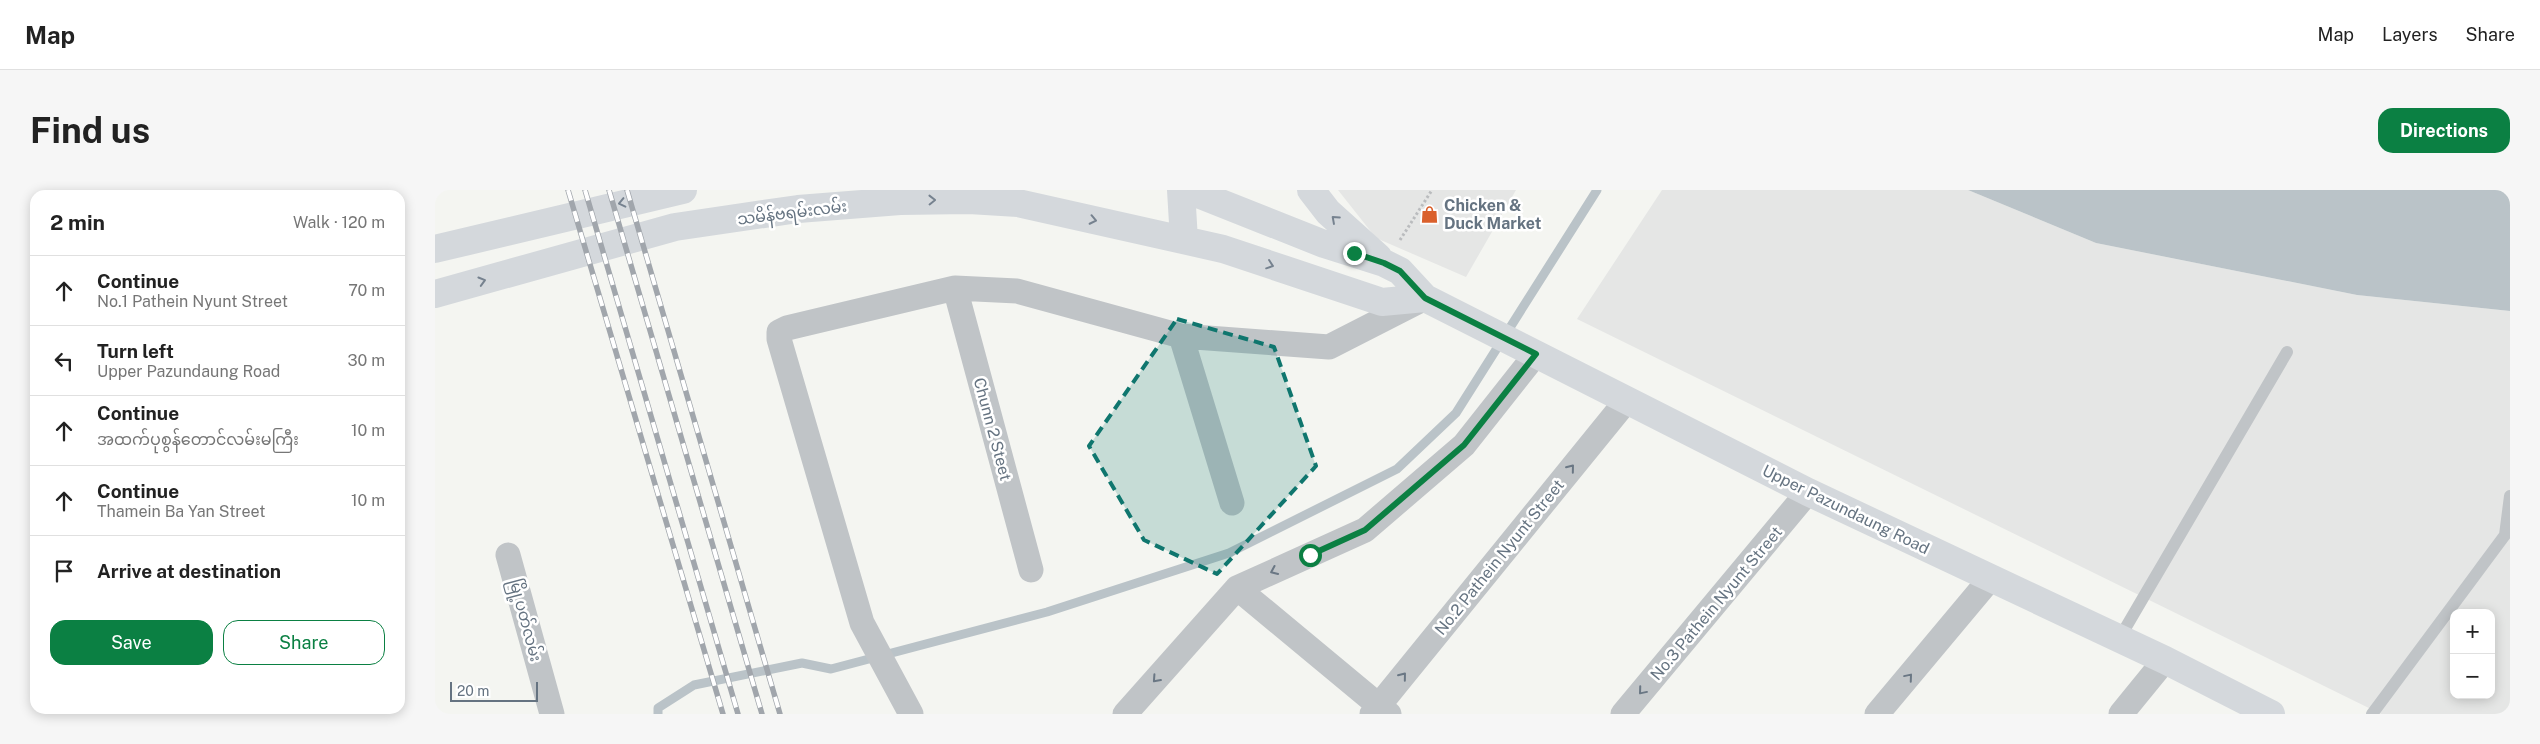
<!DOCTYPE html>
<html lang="en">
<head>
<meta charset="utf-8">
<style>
	body { margin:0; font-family:"Public Sans","Noto Sans Myanmar",sans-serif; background:#f6f6f6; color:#222 }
	.controls { position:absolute; right:15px; bottom:15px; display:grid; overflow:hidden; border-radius:10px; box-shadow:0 2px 12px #0003 }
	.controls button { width:45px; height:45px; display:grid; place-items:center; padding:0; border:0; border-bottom:1px solid #e0e0e0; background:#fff; color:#222; font:25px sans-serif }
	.scale { position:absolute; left:15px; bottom:12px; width:88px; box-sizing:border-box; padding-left:5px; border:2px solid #657381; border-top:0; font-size:14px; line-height:18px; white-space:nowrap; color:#657381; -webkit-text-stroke:4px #fff; paint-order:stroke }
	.stop { position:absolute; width:15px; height:15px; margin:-11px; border:4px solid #0b8043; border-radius:50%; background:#fff }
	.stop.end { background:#0b8043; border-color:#fff; box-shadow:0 1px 5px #0008 }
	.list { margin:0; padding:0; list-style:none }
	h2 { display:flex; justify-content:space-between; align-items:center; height:65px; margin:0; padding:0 20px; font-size:21px }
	h2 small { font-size:16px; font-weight:400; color:#767676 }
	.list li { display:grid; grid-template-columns:32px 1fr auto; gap:15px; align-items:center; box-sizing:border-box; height:70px; padding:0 20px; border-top:1px solid #e0e0e0 }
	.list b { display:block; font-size:19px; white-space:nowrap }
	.list p { margin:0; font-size:16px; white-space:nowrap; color:#767676 }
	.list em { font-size:16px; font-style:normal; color:#767676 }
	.actions { display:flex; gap:10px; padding:15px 20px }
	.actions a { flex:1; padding:11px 0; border:1px solid #0b8043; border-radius:15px; text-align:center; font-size:18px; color:#0b8043 }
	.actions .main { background:#0b8043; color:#fff }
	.icon { flex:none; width:28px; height:28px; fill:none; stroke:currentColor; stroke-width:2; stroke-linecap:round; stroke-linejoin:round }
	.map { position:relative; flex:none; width:2075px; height:524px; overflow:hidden; border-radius:15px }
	header { display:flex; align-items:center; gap:30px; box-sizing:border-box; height:70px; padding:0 25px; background:#fff; border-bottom:1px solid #e0e0e0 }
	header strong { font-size:24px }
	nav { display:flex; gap:28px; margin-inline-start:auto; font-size:18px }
	.intro { display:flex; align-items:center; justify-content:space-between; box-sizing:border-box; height:120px; padding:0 30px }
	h1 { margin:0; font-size:35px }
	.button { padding:12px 22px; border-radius:15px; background:#0b8043; color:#fff; font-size:18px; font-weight:700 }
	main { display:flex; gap:30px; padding:0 30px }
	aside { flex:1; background:#fff; border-radius:15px; box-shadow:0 2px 12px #0003 }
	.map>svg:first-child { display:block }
	.built { fill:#e5e6e5; fill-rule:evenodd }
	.water { fill:#bac3c8 }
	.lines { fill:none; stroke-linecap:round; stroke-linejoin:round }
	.stream { stroke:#bac3c8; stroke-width:9 }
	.path { stroke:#babcbe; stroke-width:3; stroke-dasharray:2.5 2.5; stroke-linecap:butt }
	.service { stroke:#c0c4c7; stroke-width:12 }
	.minor { stroke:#c0c4c7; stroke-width:25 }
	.primary { stroke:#d4d8dc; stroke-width:28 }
	.rail-casing { stroke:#a1a6ac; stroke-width:5.5 }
	.rail { stroke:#fff; stroke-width:4; stroke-dasharray:11; stroke-linecap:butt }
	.oneway { stroke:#76828f }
	.oneway2 { stroke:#6a7784 }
	.route { stroke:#0b8043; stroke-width:6 }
	.marked { fill:#0f766e; fill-opacity:0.2; stroke:#0f766e; stroke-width:4; stroke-dasharray:10 6; stroke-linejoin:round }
	.labels { text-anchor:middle; stroke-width:5; stroke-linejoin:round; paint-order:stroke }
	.poi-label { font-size:16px; font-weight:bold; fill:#657381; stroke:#fff; text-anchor:start }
	.street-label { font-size:16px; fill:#657381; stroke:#fff }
</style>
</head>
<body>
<header>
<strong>Map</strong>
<nav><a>Map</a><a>Layers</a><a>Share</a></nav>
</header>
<div class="intro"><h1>Find us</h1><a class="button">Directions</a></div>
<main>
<aside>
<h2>2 min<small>Walk · 120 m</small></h2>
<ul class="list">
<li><svg class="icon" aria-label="ahead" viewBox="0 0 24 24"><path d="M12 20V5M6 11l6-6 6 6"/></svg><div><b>Continue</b><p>No.1 Pathein Nyunt Street</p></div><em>70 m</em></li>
<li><svg class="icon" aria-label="left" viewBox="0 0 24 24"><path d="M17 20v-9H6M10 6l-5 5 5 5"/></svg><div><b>Turn left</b><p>Upper Pazundaung Road</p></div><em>30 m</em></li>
<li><svg class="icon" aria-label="ahead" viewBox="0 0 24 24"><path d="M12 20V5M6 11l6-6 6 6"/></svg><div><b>Continue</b><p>အထက်ပုစွန်တောင်လမ်းမကြီး</p></div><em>10 m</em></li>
<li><svg class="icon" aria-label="ahead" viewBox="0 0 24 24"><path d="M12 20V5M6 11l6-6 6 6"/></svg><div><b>Continue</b><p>Thamein Ba Yan Street</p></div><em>10 m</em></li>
<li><svg class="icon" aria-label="arrive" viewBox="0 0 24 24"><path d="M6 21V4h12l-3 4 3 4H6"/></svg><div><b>Arrive at destination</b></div></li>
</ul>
<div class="actions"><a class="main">Save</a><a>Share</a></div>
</aside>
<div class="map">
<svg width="2075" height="524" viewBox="0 0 2075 524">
	<rect width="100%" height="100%" fill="#f4f5f1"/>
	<path class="built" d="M 903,0 L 1081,0 L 1031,87 L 941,48 Z
		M 1227,0 L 1533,0 L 1661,53 L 1922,105 L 2075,121 L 2075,524 L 1946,524 L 1142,129 ZM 2019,423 L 2056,423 L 2056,505 L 2019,505 Z"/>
	<path class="water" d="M 1533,0 L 2075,0 L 2075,121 L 1922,105 L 1661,53 Z"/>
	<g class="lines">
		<path class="stream" d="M 223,524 L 223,518 L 259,495 L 367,473 L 396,479 L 612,422 L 794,363 L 962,279 L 1021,223 L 1162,0"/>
		<path class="path" d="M 965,50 L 997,0"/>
		<path class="service" d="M 1684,449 L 1852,162
			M 1937,524 L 2070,345 L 2075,306"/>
		<path class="minor" d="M 520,98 L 596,380
			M 746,146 L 797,313
			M 73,365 L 117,524
			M 802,398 L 954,524
			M 476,524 L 427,433 L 344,149 L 344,142 L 352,138 L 520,98 L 582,101 L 746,146 L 894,157 L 986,110
			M 690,524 L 802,398 L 930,340 L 1029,255 L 1101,164
			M 937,524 L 1192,210
			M 1188,524 L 1373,302
			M 1442,524 L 1555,389
			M 1686,524 L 1730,470"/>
		<path class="primary" d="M 746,0 L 749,50
			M 753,0 L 889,54 L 949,73 L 965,81 L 990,108 L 1373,302 L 1730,470 L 1836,524
			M 876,0 L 893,22 L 943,67
			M 0,59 L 248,0
			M 0,104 L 240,37 L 363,19 L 465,11 L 534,10 L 583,13 L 788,59 L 947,112 L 990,108"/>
		<defs>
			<path id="rail" d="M 133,0 L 288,524
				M 150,0 L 303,524
				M 174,0 L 327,524
				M 192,0 L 345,524"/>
		</defs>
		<use href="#rail" class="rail-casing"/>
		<use href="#rail" class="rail"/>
	</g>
	<defs><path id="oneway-chevron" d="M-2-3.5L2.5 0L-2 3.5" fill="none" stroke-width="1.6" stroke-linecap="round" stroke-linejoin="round" transform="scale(1.25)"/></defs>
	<g class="oneway">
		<use href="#oneway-chevron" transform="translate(497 10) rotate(-1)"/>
		<use href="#oneway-chevron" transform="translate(187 13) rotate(167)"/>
		<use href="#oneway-chevron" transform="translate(900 29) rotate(-138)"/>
		<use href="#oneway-chevron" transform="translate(658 30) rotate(12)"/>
		<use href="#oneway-chevron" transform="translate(835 75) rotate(19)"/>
		<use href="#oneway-chevron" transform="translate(47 91) rotate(-16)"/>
	</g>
	<g class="oneway2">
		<use href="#oneway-chevron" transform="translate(1136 278) rotate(-51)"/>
		<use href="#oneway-chevron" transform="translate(839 381) rotate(156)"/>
		<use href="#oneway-chevron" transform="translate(968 486) rotate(-51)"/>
		<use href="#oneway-chevron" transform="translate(1474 487) rotate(-50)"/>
		<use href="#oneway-chevron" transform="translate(721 489) rotate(132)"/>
		<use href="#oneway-chevron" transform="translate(1207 501) rotate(130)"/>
	</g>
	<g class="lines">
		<path class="route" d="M 875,365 L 930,340 L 1029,255 L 1101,164 L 990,108 L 965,81 L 949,73 L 919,63"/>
	</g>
	<path class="marked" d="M 742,129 L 839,157 L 881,276 L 782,384 L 709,350 L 654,256 Z"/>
	<defs>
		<symbol id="shop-bare" viewBox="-9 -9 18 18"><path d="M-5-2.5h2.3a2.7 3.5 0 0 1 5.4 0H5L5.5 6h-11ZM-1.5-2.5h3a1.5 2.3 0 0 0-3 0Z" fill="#da602c" stroke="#fff" stroke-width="2.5" paint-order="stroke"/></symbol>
	</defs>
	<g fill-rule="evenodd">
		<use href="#shop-bare" x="982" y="12" width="25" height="25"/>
	</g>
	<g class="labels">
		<g class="poi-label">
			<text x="1009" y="21">Chicken &amp;<tspan x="1009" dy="18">Duck Market</tspan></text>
		</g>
		<g class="street-label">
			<text transform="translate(357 22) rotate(-7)" y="6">သမိန်ဗရမ်းလမ်း</text>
			<text transform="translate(558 239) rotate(75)" y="6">Chunn 2 Steet</text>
			<text transform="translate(1411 319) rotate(26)" y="6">Upper Pazundaung Road</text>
			<text transform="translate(1064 367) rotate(-51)" y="6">No.2 Pathein Nyunt Street</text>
			<text transform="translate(1281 413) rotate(-50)" y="6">No.3 Pathein Nyunt Street</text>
			<text transform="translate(91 430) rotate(75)" y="6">မြို့ပတ်လမ်း</text>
		</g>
	</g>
</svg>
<div class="controls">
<button>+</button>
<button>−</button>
</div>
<div class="scale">20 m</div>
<div class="stop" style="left:875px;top:365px"></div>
<div class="stop end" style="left:919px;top:63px"></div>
</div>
</main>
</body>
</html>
